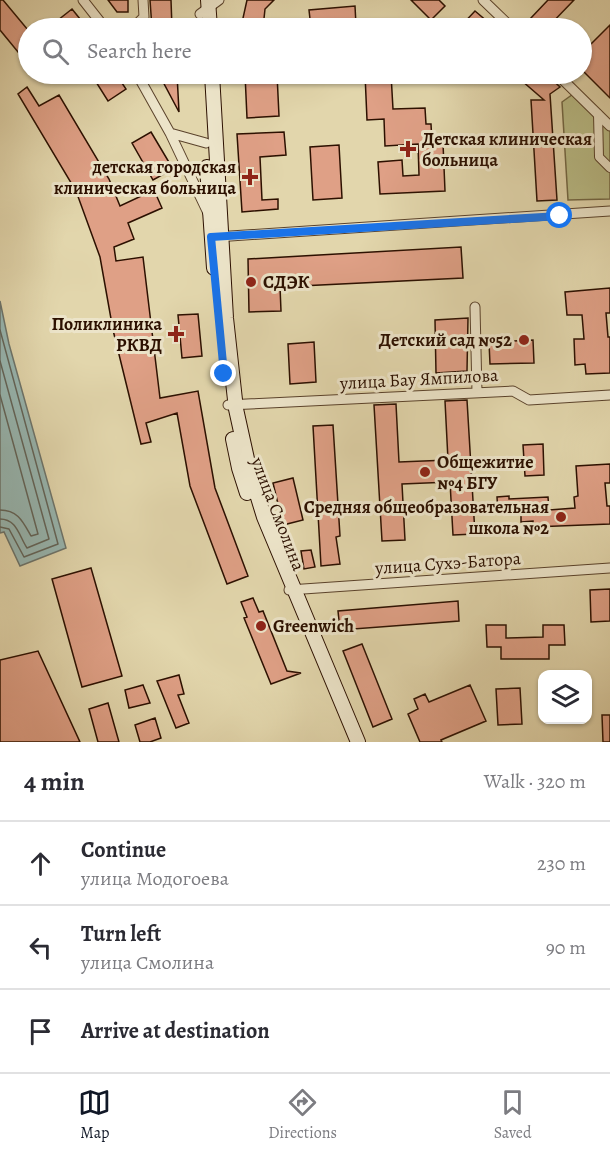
<!DOCTYPE html>
<html lang="en">
<head>
<meta charset="utf-8">
<style>
	body { margin:0; font-family:Alegreya,serif; background:#f7f7f7; color:#2b2b33 }
	.controls { position:absolute; right:18px; bottom:18px; display:grid; overflow:hidden; border-radius:12px; box-shadow:0 2px 4px #0004 }
	.controls button { width:54px; height:54px; display:grid; place-items:center; padding:0; border:0; border-bottom:2px solid #e1e1e2; background:#fff; color:#2b2b33; font:30px sans-serif }
	.stop { position:absolute; width:18px; height:18px; margin:-14px; border:4px solid #1a73e8; border-radius:50%; background:#fff }
	.stop.end { background:#1a73e8; border-color:#fff; box-shadow:0 2px 6px #0008 }
	.list { margin:0; padding:0; list-style:none }
	h2 { display:flex; justify-content:space-between; align-items:center; height:78px; margin:0; padding:0 24px; font-size:26px }
	h2 small { font-size:20px; font-weight:400; color:#7c7c81 }
	.list li { display:grid; grid-template-columns:39px 1fr auto; gap:18px; align-items:center; box-sizing:border-box; height:84px; padding:0 24px; border-top:2px solid #e1e1e2 }
	.list b { display:block; font-size:22px; white-space:nowrap }
	.list p { margin:0; font-size:20px; white-space:nowrap; color:#7c7c81 }
	.list em { font-size:20px; font-style:normal; color:#7c7c81 }
	.icon { flex:none; width:33px; height:33px; fill:none; stroke:currentColor; stroke-width:2; stroke-linecap:round; stroke-linejoin:round }
	.map { position:relative; flex:none; width:610px; height:742px; overflow:hidden }
	.search { position:absolute; background:#fff; box-shadow:0 2px 4px #0004; left:18px; right:18px; top:18px; height:66px; display:flex; align-items:center; gap:15px; box-sizing:border-box; padding:0 21px; border-radius:33px; color:#7c7c81; font-size:22px }
	.sheet { height:330px; background:#fff }
	nav { display:flex; justify-content:space-around; align-items:center; box-sizing:border-box; height:84px; border-top:2px solid #e1e1e2; background:#fff; font-size:16px; color:#7c7c81 }
	nav a { display:grid; justify-items:center; gap:3px }
	nav .on { color:#111827 }
	.map>svg:first-child { display:block }
	.green { fill:#b9bc86; stroke:#726643; stroke-width:1.5 }
	.water { fill:#97b7b2; stroke:#6c746b; stroke-width:1.5 }
	.lines { fill:none; stroke-linecap:round; stroke-linejoin:round }
	.shore { stroke:#626459; stroke-width:1.5 }
	.building { fill:#dfa086; stroke:#2c1000; stroke-width:1.5 }
	.pedestrian-casing { stroke:#5a422b; stroke-width:10 }
	.minor-casing { stroke:#5a422b; stroke-width:11 }
	.secondary-casing { stroke:#2c1000; stroke-width:16 }
	.pedestrian { stroke:#ece4c9; stroke-width:8 }
	.minor { stroke:#ece4c9; stroke-width:9 }
	.secondary { stroke:#ece4c9; stroke-width:14 }
	.route { stroke:#1a73e8; stroke-width:8 }
	.poi-dot { fill:#8f2418; stroke:#ece4c9; stroke-width:2 }
	.labels { text-anchor:middle; stroke-width:6; stroke-linejoin:round; paint-order:stroke }
	.poi-label { font-size:18px; font-weight:bold; fill:#2c1000; stroke:#ece4c9; text-anchor:start }
	.street-label { font-size:18px; fill:#2c1000; stroke:#ece4c9 }
</style>
</head>
<body>
<div class="map">
<svg width="610" height="742" viewBox="0 0 610 742">
	<rect width="100%" height="100%" fill="#e2d6ac"/>
	<filter id="stains"><feTurbulence type="fractalNoise" baseFrequency=".00333" numOctaves="4"/><feColorMatrix values="0 0 0 0 .2 0 0 0 0 .09 0 0 0 0 .02 0 0 0 .5 -.17"/></filter>
	<radialGradient id="worn" r=".72"><stop offset=".6" stop-color="#630" stop-opacity="0"/><stop offset="1" stop-color="#630" stop-opacity=".3"/></radialGradient>
	<path class="green" d="M 576,92 L 610,126 L 610,199 L 568,200 L 562,102 Z"/>
	<path class="water" d="M 0,301 L 9,344 L 66,548 L 20,566 L 4,532 L 0,533 Z"/>
	<g class="lines">
		<path class="shore" d="M 0,330 L 58,544 L 24,557 L 9,529 L 0,527
			M 0,361 L 49,539 L 27,548 C 19,536 17,519 0,519
			M 0,395 L 38,534 L 31,536 C 23,522 18,510 0,510"/>
	</g>
	<path class="building" d="M 0,0 L 3,0 L 28,30 L 28,43 L 18,52 L 0,30 Z
		M 108,0 L 128,0 L 128,12 L 117,12 Z
		M 150,0 L 171,0 L 172,28 L 152,28 Z
		M 247,0 L 274,0 L 265,9 L 263,28 L 243,28 L 243,18 Z
		M 411,0 L 439,0 L 445,6 L 431,20 Z
		M 548,0 L 574,0 L 547,28 L 539,28 L 530,19 Z
		M 355,6 L 356,25 L 311,28 L 309,10 Z
		M 72,9 L 84,24 L 79,28 L 48,28 Z
		M 475,11 L 495,28 L 459,28 Z
		M 610,25 L 610,98 L 582,70 L 582,63 L 590,55 L 585,50 Z
		M 91,74 L 116,74 L 126,89 L 108,101 Z
		M 161,74 L 177,74 L 179,112 L 161,78 L 163,77 Z
		M 245,74 L 277,74 L 279,116 L 247,118 Z
		M 365,74 L 391,74 L 393,109 L 425,108 L 426,124 L 431,124 L 432,143 L 443,143 L 445,191 L 380,194 L 378,162 L 402,160 L 403,176 L 419,175 L 418,144 L 385,146 L 384,119 L 367,120 Z
		M 514,74 L 546,74 L 560,87 L 550,94 L 557,200 L 537,201 L 531,100 L 544,100 Z
		M 27,87 L 39,106 L 59,95 L 109,179 L 120,206 L 154,190 L 162,208 L 128,223 L 134,239 L 114,247 L 116,261 L 143,257 L 160,398 L 198,391 L 215,488 L 248,576 L 227,584 L 190,486 L 177,413 L 146,423 L 151,442 L 141,444 L 113,330 L 100,257 L 76,191 L 18,94 Z
		M 151,132 L 173,169 L 153,180 L 132,143 Z
		M 284,132 L 286,155 L 260,157 L 262,200 L 278,199 L 278,209 L 242,212 L 237,134 Z
		M 339,145 L 342,198 L 313,200 L 310,147 Z
		M 461,247 L 463,278 L 280,287 L 281,311 L 249,312 L 248,259 Z
		M 610,288 L 610,313 L 606,313 L 608,337 L 610,337 L 610,373 L 586,374 L 585,364 L 575,365 L 574,339 L 584,339 L 582,315 L 567,315 L 565,292 Z
		M 198,314 L 202,356 L 182,358 L 178,315 Z
		M 468,318 L 467,371 L 436,373 L 435,320 Z
		M 533,340 L 534,363 L 490,364 L 489,342 Z
		M 314,342 L 316,382 L 290,384 L 288,344 Z
		M 467,400 L 475,534 L 453,535 L 450,482 L 402,484 L 405,540 L 382,541 L 374,405 L 396,404 L 399,462 L 448,460 L 445,401 Z
		M 333,425 L 340,536 L 336,537 L 340,564 L 321,566 L 313,426 Z
		M 543,444 L 544,475 L 525,476 L 523,445 Z
		M 610,464 L 610,483 L 605,483 L 607,506 L 610,506 L 610,524 L 533,527 L 533,521 L 521,522 L 521,512 L 498,513 L 497,497 L 509,496 L 509,499 L 548,497 L 549,510 L 575,508 L 574,497 L 578,496 L 576,466 Z
		M 293,478 L 303,520 L 283,525 L 273,483 Z
		M 311,550 L 315,567 L 304,569 L 301,551 Z
		M 91,568 L 122,676 L 82,687 L 52,579 Z
		M 610,589 L 610,621 L 591,622 L 590,590 Z
		M 253,598 L 259,612 L 263,611 L 287,671 L 301,673 L 271,684 L 244,618 L 247,617 L 241,602 Z
		M 458,601 L 459,621 L 340,630 L 338,611 Z
		M 486,625 L 506,625 L 506,638 L 543,637 L 543,625 L 564,625 L 565,645 L 549,645 L 549,659 L 501,659 L 501,647 L 487,647 Z
		M 362,644 L 392,719 L 373,727 L 343,651 Z
		M 38,651 L 80,742 L 0,742 L 0,660 Z
		M 179,675 L 184,694 L 178,695 L 189,723 L 176,728 L 157,681 Z
		M 143,685 L 150,703 L 129,708 L 125,690 Z
		M 470,685 L 486,721 L 441,740 L 442,742 L 420,742 L 408,714 L 418,709 L 414,699 L 425,694 L 429,702 Z
		M 520,688 L 522,724 L 498,725 L 496,689 Z
		M 108,703 L 119,742 L 98,742 L 89,709 Z
		M 602,715 L 610,715 L 610,742 L 603,742 Z
		M 155,718 L 161,738 L 150,742 L 140,742 L 135,725 Z"/>
	<g class="lines">
		<defs>
			<path id="pedestrian" d="M 598,114 L 599,157 L 610,168"/>
			<path id="minor" d="M 83,0 L 105,28
				M 483,0 L 512,28
				M 200,14 L 219,0
				M 133,28 L 144,17 L 143,0
				M 137,74 L 170,133 L 208,213
				M 557,74 L 610,126
				M 170,133 L 206,143
				M 216,237 L 610,211
				M 475,307 L 477,393
				M 228,405 L 513,391 L 529,400 L 610,395
				M 289,590 L 610,568"/>
			<path id="secondary" d="M 208,0 L 210,28
				M 212,74 L 226,318 L 236,409 L 249,468 L 264,517 L 358,742
				M 207,167 L 214,268
				M 233,439 L 239,468 L 247,493"/>
		</defs>
		<use href="#pedestrian" class="pedestrian-casing"/>
		<use href="#minor" class="minor-casing"/>
		<use href="#secondary" class="secondary-casing"/>
		<use href="#pedestrian" class="pedestrian"/>
		<use href="#minor" class="minor"/>
		<use href="#secondary" class="secondary"/>
	</g>
	<g class="lines">
		<path class="route" d="M 224,374 L 211,237 L 560,216"/>
	</g>
	<g class="poi-dot">
		<path d="M405 140h6v6h6v6h-6v6h-6v-6h-6v-6h6z"/>
		<path d="M247 168h6v6h6v6h-6v6h-6v-6h-6v-6h6z"/>
		<circle cx="251" cy="282" r="6"/>
		<path d="M173 325h6v6h6v6h-6v6h-6v-6h-6v-6h6z"/>
		<circle cx="524" cy="340" r="6"/>
		<circle cx="425" cy="472" r="6"/>
		<circle cx="561" cy="517" r="6"/>
		<circle cx="261" cy="626" r="6"/>
	</g>
	<g class="labels">
		<g class="poi-label">
			<text x="422" y="145">Детская клиническая<tspan x="422" dy="21">больница</tspan></text>
			<text x="236" y="173" text-anchor="end">детская городская<tspan x="236" dy="21">клиническая больница</tspan></text>
			<text x="263" y="288">СДЭК</text>
			<text x="162" y="330" text-anchor="end">Поликлиника<tspan x="162" dy="21">РКВД</tspan></text>
			<text x="512" y="346" text-anchor="end">Детский сад №52</text>
			<text x="437" y="468">Общежитие<tspan x="437" dy="21">№4 БГУ</tspan></text>
			<text x="549" y="513" text-anchor="end">Средняя общеобразовательная<tspan x="549" dy="21">школа №2</tspan></text>
			<text x="273" y="632">Greenwich</text>
		</g>
		<g class="street-label">
			<text transform="translate(419 379) rotate(-3)" y="6">улица Бау Ямпилова</text>
			<text transform="translate(278 514) rotate(69)" y="6">улица Смолина</text>
			<text transform="translate(448 563) rotate(-4)" y="6">улица Сухэ-Батора</text>
		</g>
	</g>
	<rect width="100%" height="100%" filter="url(#stains)"/>
	<rect width="100%" height="100%" fill="url(#worn)"/>
</svg>
<div class="controls">
<button><svg class="icon" aria-label="layers" viewBox="0 0 24 24"><path d="M12 4l9 5-9 5-9-5zM3 14l9 5 9-5"/></svg></button>
</div>
<div class="stop" style="left:560px;top:216px"></div>
<div class="stop end" style="left:224px;top:374px"></div>
<div class="search"><svg class="icon" aria-label="search" viewBox="0 0 24 24"><circle cx="10" cy="10" r="6"/><path d="M15 15l6 6"/></svg>Search here</div>
</div>
<section class="sheet">
<h2>4 min<small>Walk · 320 m</small></h2>
<ul class="list">
<li><svg class="icon" aria-label="ahead" viewBox="0 0 24 24"><path d="M12 20V5M6 11l6-6 6 6"/></svg><div><b>Continue</b><p>улица Модогоева</p></div><em>230 m</em></li>
<li><svg class="icon" aria-label="left" viewBox="0 0 24 24"><path d="M17 20v-9H6M10 6l-5 5 5 5"/></svg><div><b>Turn left</b><p>улица Смолина</p></div><em>90 m</em></li>
<li><svg class="icon" aria-label="arrive" viewBox="0 0 24 24"><path d="M6 21V4h12l-3 4 3 4H6"/></svg><div><b>Arrive at destination</b></div></li>
</ul>
</section>
<nav>
<a class="on"><svg class="icon" aria-label="map" viewBox="0 0 24 24"><path d="M3 6l6-2 6 2 6-2v14l-6 2-6-2-6 2zM9 4v14M15 6v14"/></svg>Map</a>
<a><svg class="icon" aria-label="directions" viewBox="0 0 24 24"><path d="M12 3l9 9-9 9-9-9zM9 14v-3h6M13 9l2 2-2 2"/></svg>Directions</a>
<a><svg class="icon" aria-label="saved" viewBox="0 0 24 24"><path d="M7 4h10v16l-5-4-5 4z"/></svg>Saved</a>
</nav>
</body>
</html>
